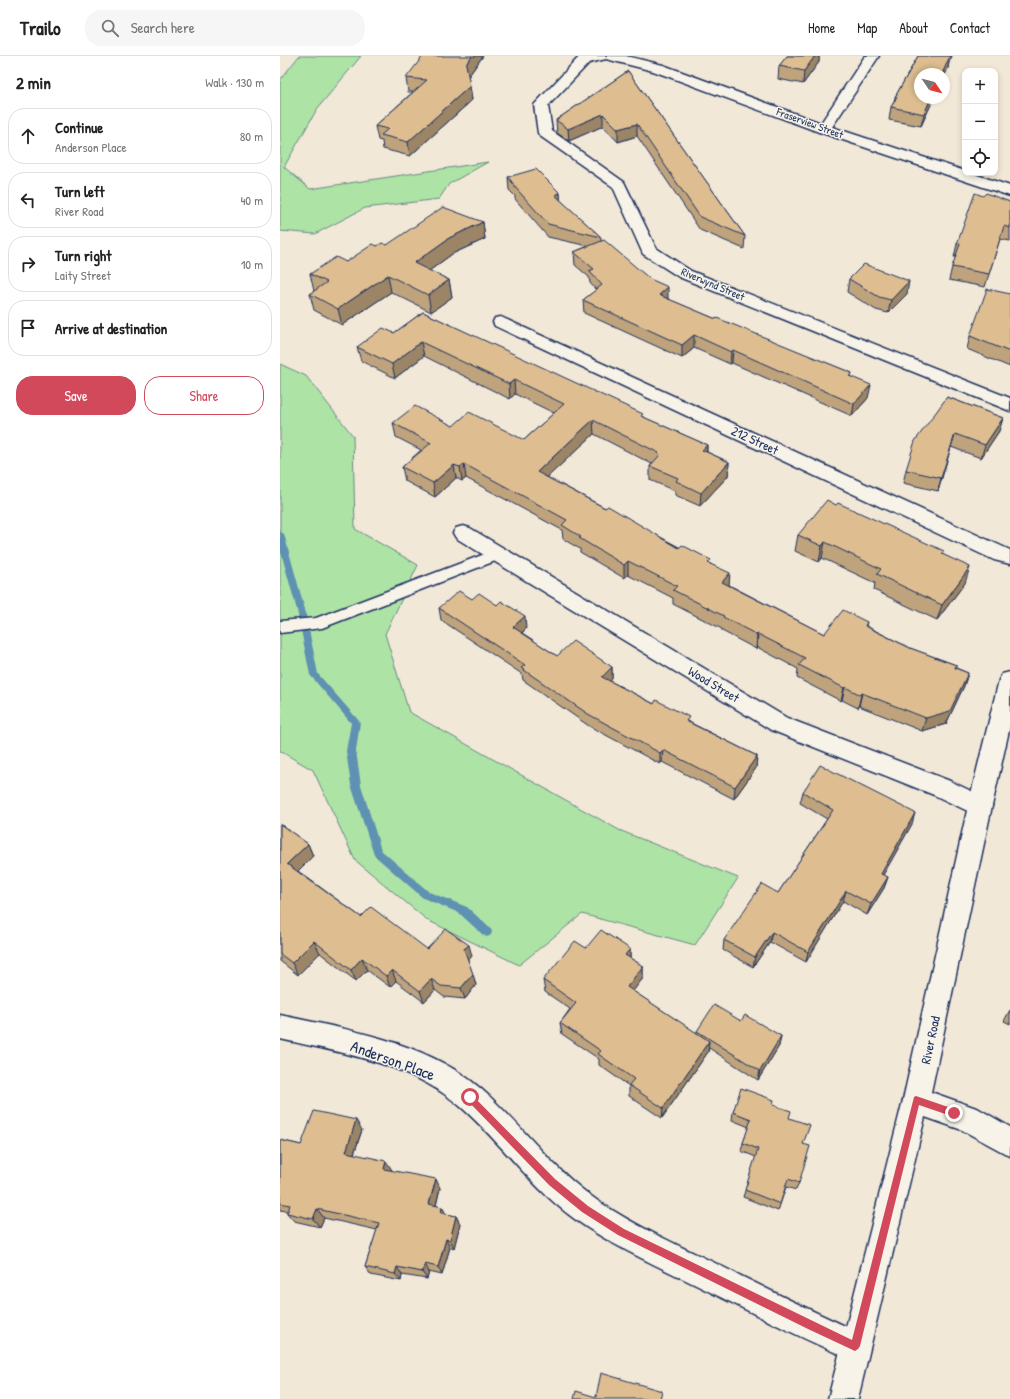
<!DOCTYPE html>
<html lang="en">
<head>
<meta charset="utf-8">
<style>
	body { margin:0; font-family:"Patrick Hand",sans-serif; background:#f6f6f6; color:#222 }
	.controls { position:absolute; right:12px; top:12px; display:grid; overflow:hidden; border-radius:8px; box-shadow:0 2px 6px #0003 }
	.controls button { width:36px; height:36px; display:grid; place-items:center; padding:0; border:0; border-bottom:1px solid #e0e0e0; background:#fff; color:#222; font:20px sans-serif }
	.compass { position:absolute; left:634px; top:12px; width:36px; height:36px; border-radius:50%; background:#fff; box-shadow:0 2px 6px #0003; rotate:125deg }
	.stop { position:absolute; width:12px; height:12px; margin:-9px; border:3px solid #d1495b; border-radius:50%; background:#fff }
	.stop.end { background:#d1495b; border-color:#fff; box-shadow:0 1px 4px #0008 }
	.list { margin:0; padding:0; list-style:none }
	h2 { display:flex; justify-content:space-between; align-items:center; height:52px; margin:0; padding:0 16px; font-size:17px }
	h2 small { font-size:13px; font-weight:400; color:#767676 }
	.list li { display:grid; grid-template-columns:26px 1fr auto; gap:12px; align-items:center; box-sizing:border-box; height:56px; margin:0 8px 8px; padding:0 8px; border:1px solid #e0e0e0; border-radius:16px }
	.list b { display:block; font-size:15px; white-space:nowrap }
	.list p { margin:0; font-size:13px; white-space:nowrap; color:#767676 }
	.list em { font-size:13px; font-style:normal; color:#767676 }
	.actions { display:flex; gap:8px; padding:12px 16px }
	.actions a { flex:1; padding:9px 0; border:1px solid #d1495b; border-radius:16px; text-align:center; font-size:14px; color:#d1495b }
	.actions .main { background:#d1495b; color:#fff }
	.icon { flex:none; width:22px; height:22px; fill:none; stroke:currentColor; stroke-width:2; stroke-linecap:round; stroke-linejoin:round }
	.map { position:relative; flex:none; width:730px; height:1343px; overflow:hidden }
	header { display:flex; align-items:center; gap:24px; box-sizing:border-box; height:56px; padding:0 20px; background:#fff; border-bottom:1px solid #e0e0e0 }
	header strong { font-size:19px }
	nav { display:flex; gap:22px; margin-inline-start:auto; font-size:14px }
	.search { width:280px; height:36px; background:#f6f6f6; display:flex; align-items:center; gap:10px; box-sizing:border-box; padding:0 14px; border-radius:16px; color:#767676; font-size:15px }
	main { display:flex }
	aside { flex:1; background:#fff }
	.map>svg:first-child { display:block }
	.green { fill:#aee3a6; stroke:#648982 }
	.lines { fill:none; stroke-linecap:round; stroke-linejoin:round }
	.stream { fill:#5e91b3; fill-rule:evenodd }
	.service-casing { stroke:#1b2f5e; stroke-width:3 }
	.minor-casing { stroke:#1b2f5e; stroke-width:3 }
	.tertiary-casing { stroke:#1b2f5e; stroke-width:3 }
	.service { fill:#f7f3e8; fill-rule:evenodd }
	.minor { fill:#f7f3e8; fill-rule:evenodd }
	.tertiary { fill:#f7f3e8; fill-rule:evenodd }
	.wall { fill:#bfa37d; stroke:#1b2f5e }
	.shaded-wall { fill:#9b8566; stroke:#1b2f5e }
	.building { fill:#debe91; stroke:#1b2f5e }
	.route { fill:#d1495b }
	.labels { text-anchor:middle; stroke-width:3; stroke-linejoin:round; paint-order:stroke }
	.far-street-label { font-size:11px; fill:#1b2f5e; stroke:#f7f3e8 }
	.street-label { font-size:13px; fill:#1b2f5e; stroke:#f7f3e8 }
	.near-street-label { font-size:16px; fill:#1b2f5e; stroke:#f7f3e8 }
</style>
</head>
<body>
<header>
<strong>Trailo</strong>
<div class="search"><svg class="icon" aria-label="search" viewBox="0 0 24 24"><circle cx="10" cy="10" r="6"/><path d="M15 15l6 6"/></svg>Search here</div>
<nav><a>Home</a><a>Map</a><a>About</a><a>Contact</a></nav>
</header>
<main>
<aside>
<h2>2 min<small>Walk · 130 m</small></h2>
<ul class="list">
<li><svg class="icon" aria-label="ahead" viewBox="0 0 24 24"><path d="M12 20V5M6 11l6-6 6 6"/></svg><div><b>Continue</b><p>Anderson Place</p></div><em>80 m</em></li>
<li><svg class="icon" aria-label="left" viewBox="0 0 24 24"><path d="M17 20v-9H6M10 6l-5 5 5 5"/></svg><div><b>Turn left</b><p>River Road</p></div><em>40 m</em></li>
<li><svg class="icon" aria-label="right" viewBox="0 0 24 24"><path d="M7 20v-9h11M14 6l5 5-5 5"/></svg><div><b>Turn right</b><p>Laity Street</p></div><em>10 m</em></li>
<li><svg class="icon" aria-label="arrive" viewBox="0 0 24 24"><path d="M6 21V4h12l-3 4 3 4H6"/></svg><div><b>Arrive at destination</b></div></li>
</ul>
<div class="actions"><a class="main">Save</a><a>Share</a></div>
</aside>
<div class="map">
<svg width="730" height="1343" viewBox="0 0 730 1343">
	<rect width="100%" height="100%" fill="#f2e8d7"/>
	<filter id="ink" filterUnits="userSpaceOnUse"><feTurbulence type="fractalNoise" baseFrequency=".025" numOctaves="2"/><feDisplacementMap in="SourceGraphic" scale="8" xChannelSelector="R" yChannelSelector="G"/><feConvolveMatrix kernelMatrix="1 2 1 2 8 2 1 2 1" color-interpolation-filters="sRGB"/></filter>
	<g filter="url(#ink)">
		<path class="green" d="M 19,0 L 81,0 L 37,53 L 4,111 L 30,133 L 208,106 L 169,128 L 159,143 L 85,152 L 35,178 L 0,175 L 0,24 Z
			M 0,308 L 26,320 L 73,380 L 75,473 L 138,509 L 105,578 L 129,656 L 339,774 L 458,822 L 415,889 L 302,858 L 239,909 L 147,864 L 75,804 L 33,714 L 0,695 Z"/>
		<g class="lines">
			<path class="stream" d="M 0,475 L 4,478 L 25,554 L 38,618 L 80,666 L 76,695 L 81,729 L 101,794 L 149,836 L 187,851 L 211,873 L 212,876 L 211,879 L 207,881 L 203,879 L 179,857 L 143,842 L 94,799 L 71,729 L 66,695 L 71,667 L 30,619 L 17,554 L 0,493 Z"/>
			<defs>
				<path id="service" d="M 218,493 L 223,494 L 225,498 L 223,502 L 42,572 L 0,577 L 0,565 L 36,562 Z"/>
				<path id="minor" d="M 304,0 L 346,0 L 383,9 L 541,67 L 585,0 L 599,0 L 552,71 L 685,115 L 685,117 L 691,117 L 730,130 L 730,140 L 539,76 L 373,15 L 326,3 L 309,7 L 268,50 L 272,75 L 344,126 L 376,192 L 411,215 L 730,342 L 730,355 L 399,221 L 363,198 L 333,131 L 260,80 L 258,77 L 254,49 L 299,1 Z
					M 221,261 L 730,494 L 730,508 L 714,504 L 215,270 L 213,266 L 215,262 Z
					M 183,470 L 190,472 L 507,662 L 670,725 L 708,743 L 712,750 L 708,757 L 700,760 L 692,757 L 654,739 L 491,674 L 176,482 L 173,477 L 176,472 Z
					M 0,959 C 68,974 145,985 200,1032 C 241,1067 272,1114 318,1145 C 354,1169 395,1188 435,1207 C 485,1232 535,1257 586,1279 L 590,1290 L 586,1301 L 575,1305 C 522,1283 471,1256 420,1231 C 378,1210 334,1191 296,1164 C 251,1132 221,1086 181,1051 C 131,1007 62,997 0,983 Z"/>
				<path id="tertiary" d="M 730,616 L 730,670 L 712,750 L 651,1036 L 699,1053 L 730,1071 L 730,1100 L 682,1074 L 645,1061 L 578,1343 L 548,1343 L 623,1044 L 688,750 L 719,624 L 722,618 Z"/>
			</defs>
			<use href="#service" class="service-casing"/>
			<use href="#minor" class="minor-casing"/>
			<use href="#tertiary" class="tertiary-casing"/>
			<use href="#service" class="service"/>
			<use href="#minor" class="minor"/>
			<use href="#tertiary" class="tertiary"/>
		</g>
		<path class="wall" d="M 203,0 L 188,21 L 192,44 L 130,100 L 103,93 L 102,85 L 98,84 L 95,70 L 133,36 L 128,36 L 126,22 Z
			M 507,0 L 539,0 L 539,6 L 523,28 L 498,23 L 499,10 Z
			M 638,0 L 672,0 L 669,6 L 668,12 L 664,21 L 664,18 L 640,42 L 654,42 L 641,70 L 609,64 L 611,51 L 614,46 L 615,41 Z
			M 348,15 L 465,180 L 464,193 L 420,174 L 357,80 L 338,86 L 323,70 L 289,85 L 277,77 L 276,64 Z
			M 228,121 L 280,137 L 280,144 L 321,181 L 321,185 L 388,243 L 436,263 L 572,317 L 571,321 L 588,342 L 572,360 L 452,307 L 450,308 L 414,292 L 402,302 L 304,257 L 303,244 L 316,234 L 310,227 L 309,221 L 295,209 L 294,196 L 308,190 L 268,181 L 235,143 L 235,140 L 229,134 Z
			M 703,140 L 730,146 L 730,185 L 720,183 L 705,231 L 669,224 L 672,211 L 676,201 L 674,201 L 677,188 Z
			M 203,166 L 205,183 L 172,198 L 149,215 L 169,224 L 172,241 L 151,256 L 111,236 L 62,269 L 34,254 L 30,238 L 34,235 L 30,218 L 66,206 L 97,190 L 107,189 Z
			M 569,223 L 627,238 L 608,257 L 596,254 L 567,236 Z
			M 730,238 L 730,311 L 687,293 L 690,280 Z
			M 143,256 L 363,361 L 427,389 L 427,396 L 449,406 L 448,420 L 420,450 L 395,439 L 395,435 L 370,424 L 370,410 L 372,408 L 314,378 L 267,421 L 431,508 L 449,529 L 544,578 L 587,566 L 586,570 L 630,592 L 676,609 L 676,612 L 688,617 L 684,630 L 666,668 L 642,675 L 579,650 L 578,652 L 562,644 L 561,645 L 517,622 L 518,613 L 477,591 L 476,593 L 442,575 L 442,573 L 393,548 L 393,542 L 348,519 L 344,522 L 300,496 L 300,493 L 283,483 L 282,474 L 186,422 L 182,425 L 176,422 L 155,441 L 125,425 L 122,411 L 141,394 L 116,381 L 113,367 L 173,370 L 244,384 L 274,357 L 235,338 L 230,343 L 144,300 L 115,322 L 81,305 L 77,291 L 114,277 Z
			M 667,341 L 723,362 L 719,375 L 701,402 L 671,391 L 658,435 L 623,427 L 626,414 Z
			M 518,479 L 663,498 L 685,527 L 657,564 L 594,534 L 595,527 L 542,502 L 539,506 L 515,495 Z
			M 192,543 L 217,549 L 246,573 L 242,577 L 277,600 L 332,611 L 332,623 L 330,625 L 409,666 L 477,700 L 476,712 L 454,743 L 382,706 L 380,708 L 309,670 L 243,624 L 242,618 L 161,564 L 159,552 Z
			M 523,736 L 632,768 L 603,819 L 608,821 L 604,832 L 587,859 L 563,845 L 526,906 L 490,886 L 473,911 L 443,894 L 444,884 L 498,837 L 547,763 L 520,747 Z
			M 0,768 L 28,788 L 33,800 L 18,815 L 81,861 L 147,893 L 192,900 L 188,904 L 196,929 L 185,943 L 164,941 L 155,934 L 144,946 L 116,925 L 110,931 L 87,914 L 76,925 L 40,897 L 18,919 L 0,905 Z
			M 306,892 L 350,893 L 350,902 L 363,910 L 363,922 L 353,935 L 416,977 L 417,975 L 461,965 L 501,980 L 499,990 L 478,1024 L 429,992 L 428,996 L 382,1062 L 349,1040 L 349,1030 L 319,1009 L 319,1003 L 282,978 L 280,967 L 290,953 L 265,936 L 263,924 Z
			M 730,954 L 730,968 L 724,965 Z
			M 493,1049 L 509,1062 L 523,1088 L 519,1127 L 516,1134 L 506,1131 L 498,1155 L 463,1141 L 476,1101 L 461,1095 L 463,1087 L 469,1071 L 452,1064 L 453,1056 Z
			M 82,1074 L 74,1098 L 112,1114 L 111,1115 L 160,1132 L 156,1150 L 162,1151 L 166,1158 L 176,1160 L 180,1168 L 174,1192 L 170,1191 L 162,1219 L 149,1216 L 147,1223 L 122,1219 L 121,1225 L 91,1219 L 85,1211 L 97,1174 L 44,1162 L 40,1171 L 14,1165 L 7,1157 L 7,1155 L 0,1154 L 0,1084 L 21,1089 Z"/>
		<path class="shaded-wall" d="M 192,0 L 203,0 L 187,22 L 186,8 Z
			M 535,0 L 539,0 L 539,6 L 523,28 L 524,15 Z
			M 668,0 L 672,0 L 669,6 L 668,12 L 664,21 L 664,18 L 662,18 Z
			M 190,30 L 192,44 L 130,100 L 128,86 Z
			M 651,42 L 654,42 L 641,70 L 644,58 Z
			M 323,58 L 323,70 L 289,85 L 288,73 Z
			M 357,68 L 357,80 L 338,86 L 338,73 Z
			M 280,137 L 281,150 L 275,139 Z
			M 203,166 L 205,183 L 172,198 L 137,224 L 134,207 L 169,182 Z
			M 108,219 L 111,236 L 62,269 L 58,253 Z
			M 169,224 L 172,241 L 151,256 L 148,239 Z
			M 629,225 L 627,238 L 608,257 L 611,244 Z
			M 388,231 L 388,243 L 379,239 Z
			M 414,279 L 414,292 L 402,302 L 402,289 Z
			M 141,286 L 144,300 L 115,322 L 112,308 Z
			M 453,294 L 452,307 L 450,308 L 451,296 Z
			M 234,324 L 235,338 L 230,343 L 229,328 Z
			M 591,329 L 588,342 L 572,360 L 574,348 Z
			M 723,362 L 719,375 L 701,402 L 705,389 Z
			M 313,364 L 314,378 L 258,430 L 257,416 Z
			M 675,378 L 671,391 L 658,435 L 661,422 Z
			M 427,389 L 426,403 L 422,394 Z
			M 449,406 L 448,420 L 420,450 L 421,437 Z
			M 184,408 L 186,422 L 182,425 L 180,411 Z
			M 174,409 L 176,422 L 155,441 L 153,427 Z
			M 545,486 L 542,502 L 539,506 L 542,490 Z
			M 348,505 L 348,519 L 344,522 L 344,509 Z
			M 690,511 L 685,527 L 657,564 L 662,549 Z
			M 450,517 L 449,531 L 442,526 Z
			M 245,560 L 246,573 L 234,583 L 233,571 Z
			M 478,578 L 477,591 L 476,593 L 477,579 Z
			M 332,611 L 332,623 L 322,633 L 322,621 Z
			M 688,617 L 684,630 L 666,668 L 642,675 L 646,662 Z
			M 565,631 L 562,644 L 561,645 L 564,632 Z
			M 582,637 L 579,650 L 578,652 L 581,639 Z
			M 383,694 L 382,706 L 380,708 L 380,697 Z
			M 477,700 L 476,712 L 454,743 L 455,731 Z
			M 635,757 L 632,768 L 598,828 L 601,818 Z
			M 28,788 L 33,800 L 13,820 L 7,808 Z
			M 608,821 L 604,832 L 587,859 L 591,848 Z
			M 566,835 L 563,845 L 526,906 L 528,896 Z
			M 492,876 L 490,886 L 473,911 L 475,901 Z
			M 34,885 L 40,897 L 18,919 L 12,907 Z
			M 189,889 L 192,900 L 188,905 L 184,893 Z
			M 350,893 L 350,905 L 345,899 Z
			M 82,902 L 87,914 L 76,925 L 71,914 Z
			M 363,910 L 363,922 L 347,943 L 347,931 Z
			M 112,914 L 116,925 L 110,931 L 106,920 Z
			M 193,918 L 196,929 L 185,943 L 181,932 Z
			M 151,923 L 155,934 L 144,946 L 140,935 Z
			M 501,980 L 499,990 L 478,1024 L 480,1015 Z
			M 429,985 L 428,996 L 382,1062 L 383,1052 Z
			M 76,1064 L 82,1074 L 71,1106 L 66,1096 Z
			M 106,1105 L 112,1114 L 109,1122 L 104,1113 Z
			M 156,1123 L 160,1132 L 154,1157 L 149,1148 Z
			M 162,1151 L 167,1160 L 161,1157 Z
			M 37,1153 L 44,1162 L 40,1171 L 33,1163 Z
			M 176,1160 L 180,1168 L 174,1192 L 170,1184 Z
			M 166,1183 L 170,1191 L 162,1219 L 158,1211 Z
			M 145,1208 L 149,1216 L 147,1223 L 142,1216 Z
			M 117,1211 L 122,1219 L 121,1225 L 115,1218 Z"/>
		<path class="building" d="M 143,0 L 192,0 L 186,8 L 190,30 L 128,86 L 101,79 L 108,73 L 95,70 L 147,24 L 126,22 Z
			M 507,0 L 535,0 L 524,15 L 499,10 Z
			M 638,0 L 670,0 L 662,18 L 640,18 L 640,42 L 651,42 L 644,58 L 611,51 L 617,41 L 615,41 Z
			M 348,15 L 465,180 L 420,161 L 357,68 L 338,73 L 323,58 L 288,73 L 276,64 Z
			M 256,113 L 280,137 L 275,139 L 321,181 L 268,168 L 234,130 L 235,130 L 228,121 Z
			M 695,137 L 703,140 L 706,137 L 730,146 L 730,172 L 724,170 L 709,218 L 672,211 L 680,188 L 677,188 Z
			M 163,151 L 203,166 L 169,182 L 134,207 L 169,224 L 148,239 L 108,219 L 58,253 L 30,238 L 47,226 L 30,218 L 56,201 L 66,206 L 93,188 L 97,190 L 102,187 L 107,189 Z
			M 324,184 L 370,223 L 388,231 L 379,239 L 436,263 L 437,262 L 572,317 L 569,320 L 591,329 L 574,348 L 453,294 L 451,296 L 414,279 L 402,289 L 303,244 L 322,229 L 309,215 L 314,213 L 294,196 Z
			M 584,208 L 629,225 L 611,244 L 599,241 L 569,223 Z
			M 707,233 L 730,238 L 730,296 L 690,280 Z
			M 143,256 L 363,358 L 361,360 L 427,389 L 422,394 L 449,406 L 421,437 L 396,425 L 398,422 L 370,410 L 380,399 L 378,398 L 379,397 L 313,364 L 257,416 L 325,452 L 328,450 L 399,492 L 402,489 L 431,504 L 428,507 L 450,517 L 442,526 L 544,578 L 563,554 L 587,566 L 585,570 L 630,592 L 676,609 L 675,612 L 688,617 L 670,655 L 646,662 L 582,637 L 581,639 L 565,631 L 564,632 L 519,609 L 525,602 L 478,578 L 477,579 L 443,561 L 444,560 L 393,534 L 397,530 L 348,505 L 344,509 L 299,482 L 301,481 L 282,469 L 287,464 L 184,408 L 180,411 L 174,409 L 153,427 L 122,411 L 151,387 L 113,367 L 135,350 L 173,370 L 189,356 L 244,384 L 284,348 L 234,324 L 229,328 L 141,286 L 112,308 L 77,291 L 103,272 L 114,277 Z
			M 667,341 L 723,362 L 705,389 L 675,378 L 661,422 L 626,414 L 635,385 Z
			M 547,444 L 556,449 L 558,447 L 664,495 L 662,498 L 690,511 L 662,549 L 597,518 L 601,513 L 545,486 L 542,490 L 518,479 Z
			M 179,535 L 192,543 L 199,537 L 217,549 L 221,545 L 245,560 L 233,571 L 277,600 L 293,585 L 332,611 L 322,621 L 374,648 L 376,644 L 409,661 L 406,665 L 477,700 L 455,731 L 383,694 L 380,697 L 308,658 L 241,612 L 245,609 L 159,552 Z
			M 540,709 L 635,757 L 601,818 L 608,821 L 591,848 L 566,835 L 528,896 L 492,876 L 475,901 L 444,884 L 482,828 L 498,837 L 553,754 L 523,736 Z
			M 0,768 L 28,788 L 7,808 L 81,861 L 91,851 L 147,893 L 166,873 L 189,889 L 184,893 L 193,918 L 181,932 L 161,930 L 151,923 L 140,935 L 112,914 L 106,920 L 82,902 L 71,914 L 34,885 L 12,907 L 0,898 Z
			M 321,874 L 350,893 L 345,899 L 363,910 L 347,931 L 429,985 L 383,1052 L 349,1029 L 354,1023 L 318,998 L 321,995 L 280,967 L 296,947 L 263,924 L 295,885 L 306,892 Z
			M 434,949 L 461,965 L 465,959 L 501,980 L 480,1015 L 417,975 Z
			M 461,1032 L 494,1044 L 493,1049 L 511,1055 L 509,1062 L 530,1069 L 523,1088 L 530,1090 L 519,1127 L 508,1123 L 500,1148 L 465,1134 L 478,1093 L 463,1087 L 471,1063 L 453,1056 Z
			M 34,1055 L 76,1064 L 66,1096 L 106,1105 L 104,1113 L 156,1123 L 149,1148 L 162,1151 L 161,1157 L 176,1160 L 170,1184 L 166,1183 L 158,1211 L 145,1208 L 142,1216 L 117,1211 L 115,1218 L 85,1211 L 99,1167 L 37,1153 L 33,1163 L 7,1157 L 10,1149 L 0,1147 L 0,1084 L 21,1089 Z
			M 321,1317 L 382,1335 L 380,1343 L 294,1343 L 296,1335 L 316,1341 Z"/>
	</g>
	<path class="route" d="M 190,1037 L 275,1123 L 308,1150 L 344,1173 L 572,1284 L 634,1041 L 636,1040 L 674,1053 L 678,1057 L 674,1061 L 639,1049 L 580,1290 L 578,1293 L 575,1295 L 528,1273 L 338,1179 L 302,1156 L 269,1129 L 187,1044 L 187,1038 Z"/>
	<g class="labels">
		<g class="far-street-label">
			<text transform="translate(530 67) rotate(20)" y="4">Fraserview Street</text>
			<text transform="translate(433 228) rotate(23)" y="4">Riverwynd Street</text>
		</g>
		<g class="street-label">
			<text transform="translate(475 384) rotate(25)" y="5">212 Street</text>
			<text transform="translate(434 628) rotate(31)" y="5">Wood Street</text>
			<text transform="translate(650 984) rotate(-78)" y="5">River Road</text>
		</g>
		<g class="near-street-label">
			<text transform="translate(113 1004) rotate(20)" y="6">Anderson Place</text>
		</g>
	</g>
</svg>
<div class="controls">
<button>+</button>
<button>−</button>
<button><svg class="icon" aria-label="locate" viewBox="0 0 24 24"><circle cx="12" cy="12" r="6"/><path d="M12 2v4M12 18v4M2 12h4M18 12h4"/></svg></button>
</div>
<svg class="compass" viewBox="-18 -18 36 36"><path d="M0-13l5 13h-10z" fill="#e53935"/><path d="M0 13l5-13h-10z" fill="#767676"/></svg>
<div class="stop" style="left:190px;top:1041px"></div>
<div class="stop end" style="left:674px;top:1057px"></div>
</div>
</main>
</body>
</html>
